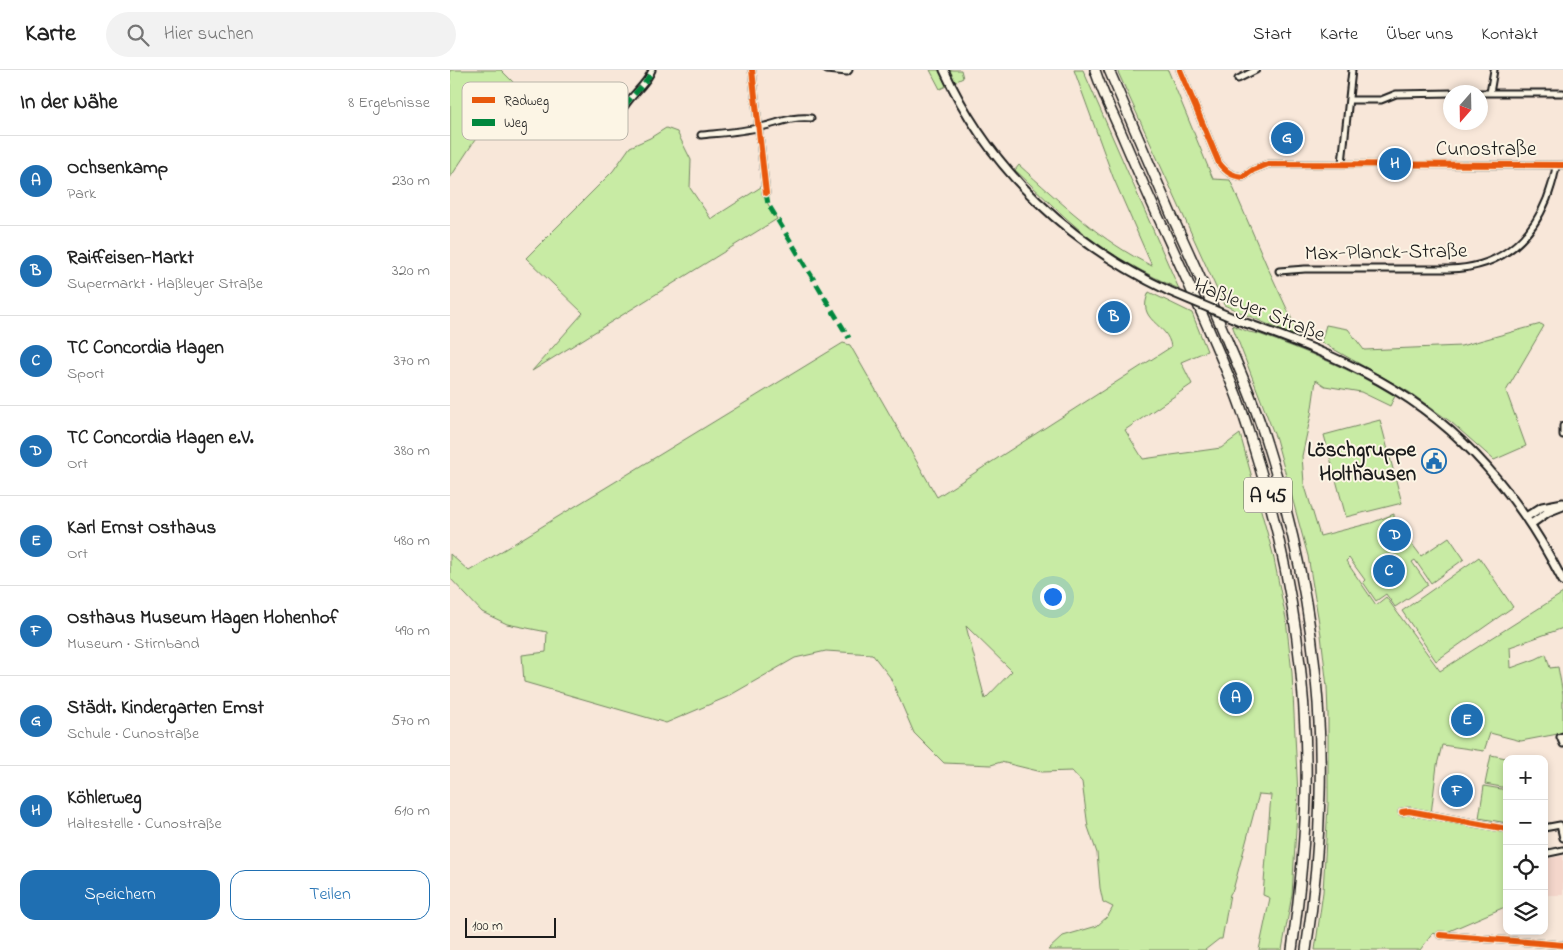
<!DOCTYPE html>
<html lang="de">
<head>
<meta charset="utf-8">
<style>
	body { margin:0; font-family:"Indie Flower",sans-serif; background:#f2f2f2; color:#222 }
	.controls { position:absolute; right:15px; bottom:15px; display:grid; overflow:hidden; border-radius:10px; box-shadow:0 2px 8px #0003 }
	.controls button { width:45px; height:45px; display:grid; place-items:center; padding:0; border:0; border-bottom:1px solid #e0e0e0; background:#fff; color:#222; font:25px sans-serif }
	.compass { position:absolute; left:993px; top:15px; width:45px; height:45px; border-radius:50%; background:#fff; box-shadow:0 2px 8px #0003; rotate:200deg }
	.scale { position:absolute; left:15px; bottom:12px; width:91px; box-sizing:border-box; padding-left:5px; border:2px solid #1c1c1c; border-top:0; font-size:14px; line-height:18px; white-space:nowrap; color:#1c1c1c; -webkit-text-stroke:4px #fcf5e5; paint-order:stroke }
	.you { position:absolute; left:602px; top:526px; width:18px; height:18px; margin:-12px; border:4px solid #fff; border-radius:50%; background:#1a73e8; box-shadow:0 0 0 8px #1a73e833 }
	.badge { display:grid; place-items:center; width:32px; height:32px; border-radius:50%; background:#1f6fb2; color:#fff; font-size:16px; font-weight:700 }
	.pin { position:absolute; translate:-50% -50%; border:2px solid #fff; box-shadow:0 1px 5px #0006 }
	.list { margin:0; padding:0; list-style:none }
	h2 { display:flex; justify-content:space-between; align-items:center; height:65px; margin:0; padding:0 20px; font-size:21px }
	h2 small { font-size:16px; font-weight:400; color:#767676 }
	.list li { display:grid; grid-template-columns:32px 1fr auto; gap:15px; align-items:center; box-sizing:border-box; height:90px; padding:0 20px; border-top:1px solid #e0e0e0 }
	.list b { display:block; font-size:19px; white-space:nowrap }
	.list p { margin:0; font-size:16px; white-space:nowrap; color:#767676 }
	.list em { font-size:16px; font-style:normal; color:#767676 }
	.actions { display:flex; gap:10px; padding:15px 20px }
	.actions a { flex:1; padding:11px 0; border:1px solid #1f6fb2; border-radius:15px; text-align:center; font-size:18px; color:#1f6fb2 }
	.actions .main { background:#1f6fb2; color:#fff }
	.icon { flex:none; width:28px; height:28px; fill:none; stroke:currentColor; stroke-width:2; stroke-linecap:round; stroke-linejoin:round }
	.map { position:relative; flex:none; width:1113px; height:880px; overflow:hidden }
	header { display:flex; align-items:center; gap:30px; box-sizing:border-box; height:70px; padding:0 25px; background:#fff; border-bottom:1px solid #e0e0e0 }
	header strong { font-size:24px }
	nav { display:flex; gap:28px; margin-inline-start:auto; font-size:18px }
	.search { width:350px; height:45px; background:#f2f2f2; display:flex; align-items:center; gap:12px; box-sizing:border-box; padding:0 18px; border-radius:28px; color:#767676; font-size:19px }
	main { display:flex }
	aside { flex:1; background:#fff }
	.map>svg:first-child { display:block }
	.built { fill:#f4d6cb }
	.green { fill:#c8eba4; stroke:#728460; fill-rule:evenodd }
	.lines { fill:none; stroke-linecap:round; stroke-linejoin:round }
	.street-casing { stroke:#1c1c1c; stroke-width:9 }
	.secondary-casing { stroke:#1c1c1c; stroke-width:11 }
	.highway-casing { stroke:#1c1c1c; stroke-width:12 }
	.street { stroke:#fcf5e5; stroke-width:5 }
	.secondary { stroke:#fcf5e5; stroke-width:7 }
	.highway { stroke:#fcf5e5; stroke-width:9 }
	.secondary-bridge-casing { stroke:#1c1c1c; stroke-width:11; stroke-linecap:butt }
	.secondary-bridge { stroke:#fcf5e5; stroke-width:7 }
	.quiet { stroke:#00873e; stroke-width:5; stroke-dasharray:10 5; stroke-linecap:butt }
	.cycleway-casing { stroke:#fcf5e5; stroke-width:9 }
	.cycleway { stroke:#e8590c; stroke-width:6 }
	.labels { text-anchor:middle; stroke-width:4; stroke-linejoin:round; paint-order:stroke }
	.shield { fill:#fcf5e5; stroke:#5f5d58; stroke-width:1 }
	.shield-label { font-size:20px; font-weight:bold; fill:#1c1c1c }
	.street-label { font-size:21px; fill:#1c1c1c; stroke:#fcf5e5 }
	.poi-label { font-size:21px; font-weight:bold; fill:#1c1c1c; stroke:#fcf5e5; text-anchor:end }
	.key { fill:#fcf5e5; stroke:#b9b4a9; stroke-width:1 }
	.key-label { font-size:14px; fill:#1c1c1c }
</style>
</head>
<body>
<header>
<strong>Karte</strong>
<div class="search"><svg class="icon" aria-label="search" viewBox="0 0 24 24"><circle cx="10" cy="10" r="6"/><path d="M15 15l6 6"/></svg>Hier suchen</div>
<nav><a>Start</a><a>Karte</a><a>Über uns</a><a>Kontakt</a></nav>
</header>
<main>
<aside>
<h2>In der Nähe<small>8 Ergebnisse</small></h2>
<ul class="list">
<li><span class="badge">A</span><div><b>Ochsenkamp</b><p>Park</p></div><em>230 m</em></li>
<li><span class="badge">B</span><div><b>Raiffeisen-Markt</b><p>Supermarkt · Haßleyer Straße</p></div><em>320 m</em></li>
<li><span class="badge">C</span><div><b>TC Concordia Hagen</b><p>Sport</p></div><em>370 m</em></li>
<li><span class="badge">D</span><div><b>TC Concordia Hagen e.V.</b><p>Ort</p></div><em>380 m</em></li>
<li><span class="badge">E</span><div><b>Karl Ernst Osthaus</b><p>Ort</p></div><em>480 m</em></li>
<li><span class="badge">F</span><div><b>Osthaus Museum Hagen Hohenhof</b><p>Museum · Stirnband</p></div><em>490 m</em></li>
<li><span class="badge">G</span><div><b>Städt. Kindergarten Emst</b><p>Schule · Cunostraße</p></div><em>570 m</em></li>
<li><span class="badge">H</span><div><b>Köhlerweg</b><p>Haltestelle · Cunostraße</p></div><em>610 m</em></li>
</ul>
<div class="actions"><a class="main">Speichern</a><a>Teilen</a></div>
</aside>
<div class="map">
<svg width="1113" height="880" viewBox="0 0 1113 880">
	<rect width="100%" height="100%" fill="#f8e7d9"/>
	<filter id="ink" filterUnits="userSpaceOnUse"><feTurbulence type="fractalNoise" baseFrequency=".02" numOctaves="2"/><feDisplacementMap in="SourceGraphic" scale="10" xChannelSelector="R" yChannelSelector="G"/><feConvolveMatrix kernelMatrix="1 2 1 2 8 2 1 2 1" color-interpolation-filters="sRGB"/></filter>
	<g filter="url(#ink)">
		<path class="built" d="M 1113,786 L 1113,825 L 1094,825 L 1094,789 Z"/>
		<path class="green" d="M 0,0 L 51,0 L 63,12 L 0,108 Z
			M 480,0 L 511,0 L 513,8 L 490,19 Z
			M 624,0 L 633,0 L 729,219 C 696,204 664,187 636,165 C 612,146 588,121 565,100 L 569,95 C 610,132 652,172 702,196 L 663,107 Z
			M 667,0 L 718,0 L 763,109 L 780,110 L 817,196 L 851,269 L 774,235 Z
			M 216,58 L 227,62 L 241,90 L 240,118 L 261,149 L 311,117 L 318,134 L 327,149 L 82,301 L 133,243 L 76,188 L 163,101 L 180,77 L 200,68 Z
			M 699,222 L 742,243 L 757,281 L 731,292 L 742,314 L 675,360 L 693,389 L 771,378 L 790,364 L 823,484 L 836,549 L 842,603 L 848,726 L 842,825 L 832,880 L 809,880 L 820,828 L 813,825 L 821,725 L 809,724 L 783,820 L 780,824 L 772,869 L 769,869 L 755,880 L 598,880 L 613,866 L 647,856 L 658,846 L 663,837 L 653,832 L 650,818 L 647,783 L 638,757 L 632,712 L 622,701 L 592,702 L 551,692 L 541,695 L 494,693 L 464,663 L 440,607 L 422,584 L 376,581 L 345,588 L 277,627 L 216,653 L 74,612 L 72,585 L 96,582 L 97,562 L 57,554 L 32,542 L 0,508 L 0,484 L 19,501 L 393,273 L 400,275 L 487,427 L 721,277 C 718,252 685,252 699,222 ZM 516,556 L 562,601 L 535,629 Z
			M 1091,254 L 1094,256 L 1056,321 L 1076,376 L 1044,390 L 1001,352 L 959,322 L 871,272 L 876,255 L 898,259 L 914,280 L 1011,276 Z
			M 782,255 L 799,262 L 809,264 C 856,281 903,300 945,326 L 940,336 L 911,322 L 875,316 L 866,310 L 861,345 L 852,386 L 854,413 L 870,466 L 921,453 L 944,444 L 944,450 L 971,486 L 999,467 L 1014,489 L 981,513 L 965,490 L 962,492 L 978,515 L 945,537 L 936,524 L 926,531 L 913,512 L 915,510 L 899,488 L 896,491 L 926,535 L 936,527 L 990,601 L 1113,523 L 1113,558 L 1060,577 L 1061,598 L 1086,589 L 1096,584 L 1100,598 L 1108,597 L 1113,624 L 1113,663 L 1071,671 L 1040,663 L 1034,681 L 992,675 L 987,695 L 981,744 L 1057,759 L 1057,836 L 990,865 L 983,863 L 970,880 L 865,880 L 873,822 L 878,734 L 878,645 L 877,617 L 871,565 L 858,486 L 826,369 Z
			M 930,350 L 952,433 L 896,447 L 874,365 Z
			M 1029,487 L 1063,537 L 986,591 L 952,541 Z
			M 1041,685 L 1061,689 L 1057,689 L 1057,718 L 1035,714 Z
			M 1034,716 L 1057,720 L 1057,753 L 1029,748 Z"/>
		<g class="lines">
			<defs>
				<path id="street" d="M 302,0 L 316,123
					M 377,0 L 397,2 L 399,0
					M 730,0 L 769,93 C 776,102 782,106 793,107 L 803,100 L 818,94 L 1113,95
					M 788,9 L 806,0
					M 1030,23 L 1113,23
					M 1040,23 L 1044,0
					M 899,30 L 931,30 L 946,24 L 1001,23
					M 175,36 C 183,23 197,14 202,0
					M 251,65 C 271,63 291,62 311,57 C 329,53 342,46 361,48
					M 892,93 L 902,0
					M 829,201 L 855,199 L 999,199 C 1047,198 1079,173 1097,129 C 1101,117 1105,107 1106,95
					M 1113,356 L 1113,365
					M 1113,666 L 1110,667 L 1113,674
					M 952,742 L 959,741 L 1057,759
					M 1094,758 L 1110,755 L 1113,768
					M 1094,784 L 1113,780
					M 990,865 L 1113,875"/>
				<path id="secondary" d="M 494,0 C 540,101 620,174 719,221
					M 790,251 C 838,268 886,286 930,311 C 1014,358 1070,427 1113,511
					M 1076,447 L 1092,437 L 1113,433
					M 1081,454 L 1098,442 L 1113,436"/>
				<path id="highway" d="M 645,0 C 653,25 665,48 675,72 C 710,154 750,234 783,317 C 795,346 803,375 812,405 C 842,508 858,616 856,724 C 855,776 849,828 842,880
					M 659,0 C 680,48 700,96 721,144 C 741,187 761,231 779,275 C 793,307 807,340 817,374 C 853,486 873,606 870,724 C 869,776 864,828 856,880"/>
			</defs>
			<use href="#street" class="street-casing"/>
			<use href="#secondary" class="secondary-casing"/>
			<use href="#highway" class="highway-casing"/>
			<use href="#street" class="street"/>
			<use href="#secondary" class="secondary"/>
			<use href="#highway" class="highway"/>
			<defs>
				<path id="secondary-bridge" d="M 719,221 L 790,251"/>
			</defs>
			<use href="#secondary-bridge" class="secondary-bridge-casing"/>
			<use href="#secondary-bridge" class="secondary-bridge"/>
			<path class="quiet" d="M 175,36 C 183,23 197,14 202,0
				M 316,123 L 318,134 L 399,268"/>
			<defs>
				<path id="cycleway" d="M 302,0 L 316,123
					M 730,0 L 769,93 C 776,102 782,106 793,107 L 803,100 L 818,94 L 1113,95
					M 952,742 L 959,741 L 1057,759
					M 990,865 L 1113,875"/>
			</defs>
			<use href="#cycleway" class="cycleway-casing"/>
			<use href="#cycleway" class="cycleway"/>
		</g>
	</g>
	<defs>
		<symbol id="civic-ring" viewBox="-11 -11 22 22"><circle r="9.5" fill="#fcf5e5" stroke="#1f6fb2" stroke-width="1.5"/><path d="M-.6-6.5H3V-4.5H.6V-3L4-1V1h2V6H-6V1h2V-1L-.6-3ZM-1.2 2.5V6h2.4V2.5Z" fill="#1f6fb2"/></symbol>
	</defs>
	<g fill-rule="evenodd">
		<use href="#civic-ring" x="970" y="377" width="28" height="28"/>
	</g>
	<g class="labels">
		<rect class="shield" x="794" y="407.5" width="48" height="35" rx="4"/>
		<g class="shield-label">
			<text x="818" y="432">A 45</text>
		</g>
		<g class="street-label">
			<text x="1036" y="85">Cunostraße</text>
			<text transform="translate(936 181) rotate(-1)" y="7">Max-Planck-Straße</text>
			<text transform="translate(810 239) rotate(22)" y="7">Haßleyer Straße</text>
		</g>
		<g class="poi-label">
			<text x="966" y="386">Löschgruppe<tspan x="966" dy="24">Holthausen</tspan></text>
		</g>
	</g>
	<rect x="12" y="12" width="166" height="58" rx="8" class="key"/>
	<rect x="22" y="27" width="23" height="6" fill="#e8590c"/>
	<rect x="22" y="49" width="23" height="7" fill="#00873e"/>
	<g class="key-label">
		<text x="54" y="35">Radweg</text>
		<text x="54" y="57">Weg</text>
	</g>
</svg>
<div class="controls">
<button>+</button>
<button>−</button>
<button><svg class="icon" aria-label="locate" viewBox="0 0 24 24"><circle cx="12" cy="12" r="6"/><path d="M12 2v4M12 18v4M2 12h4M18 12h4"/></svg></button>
<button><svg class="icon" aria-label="layers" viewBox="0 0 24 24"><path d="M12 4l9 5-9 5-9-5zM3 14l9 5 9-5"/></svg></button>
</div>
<svg class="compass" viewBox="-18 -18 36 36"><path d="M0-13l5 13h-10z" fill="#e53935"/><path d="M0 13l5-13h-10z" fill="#767676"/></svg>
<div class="scale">100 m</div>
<div class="you"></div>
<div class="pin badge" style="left:786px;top:628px">A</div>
<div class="pin badge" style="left:664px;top:247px">B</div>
<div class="pin badge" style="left:939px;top:501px">C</div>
<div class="pin badge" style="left:945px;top:465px">D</div>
<div class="pin badge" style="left:1017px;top:650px">E</div>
<div class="pin badge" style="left:1007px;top:721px">F</div>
<div class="pin badge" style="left:837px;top:68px">G</div>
<div class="pin badge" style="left:945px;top:94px">H</div>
</div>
</main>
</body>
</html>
